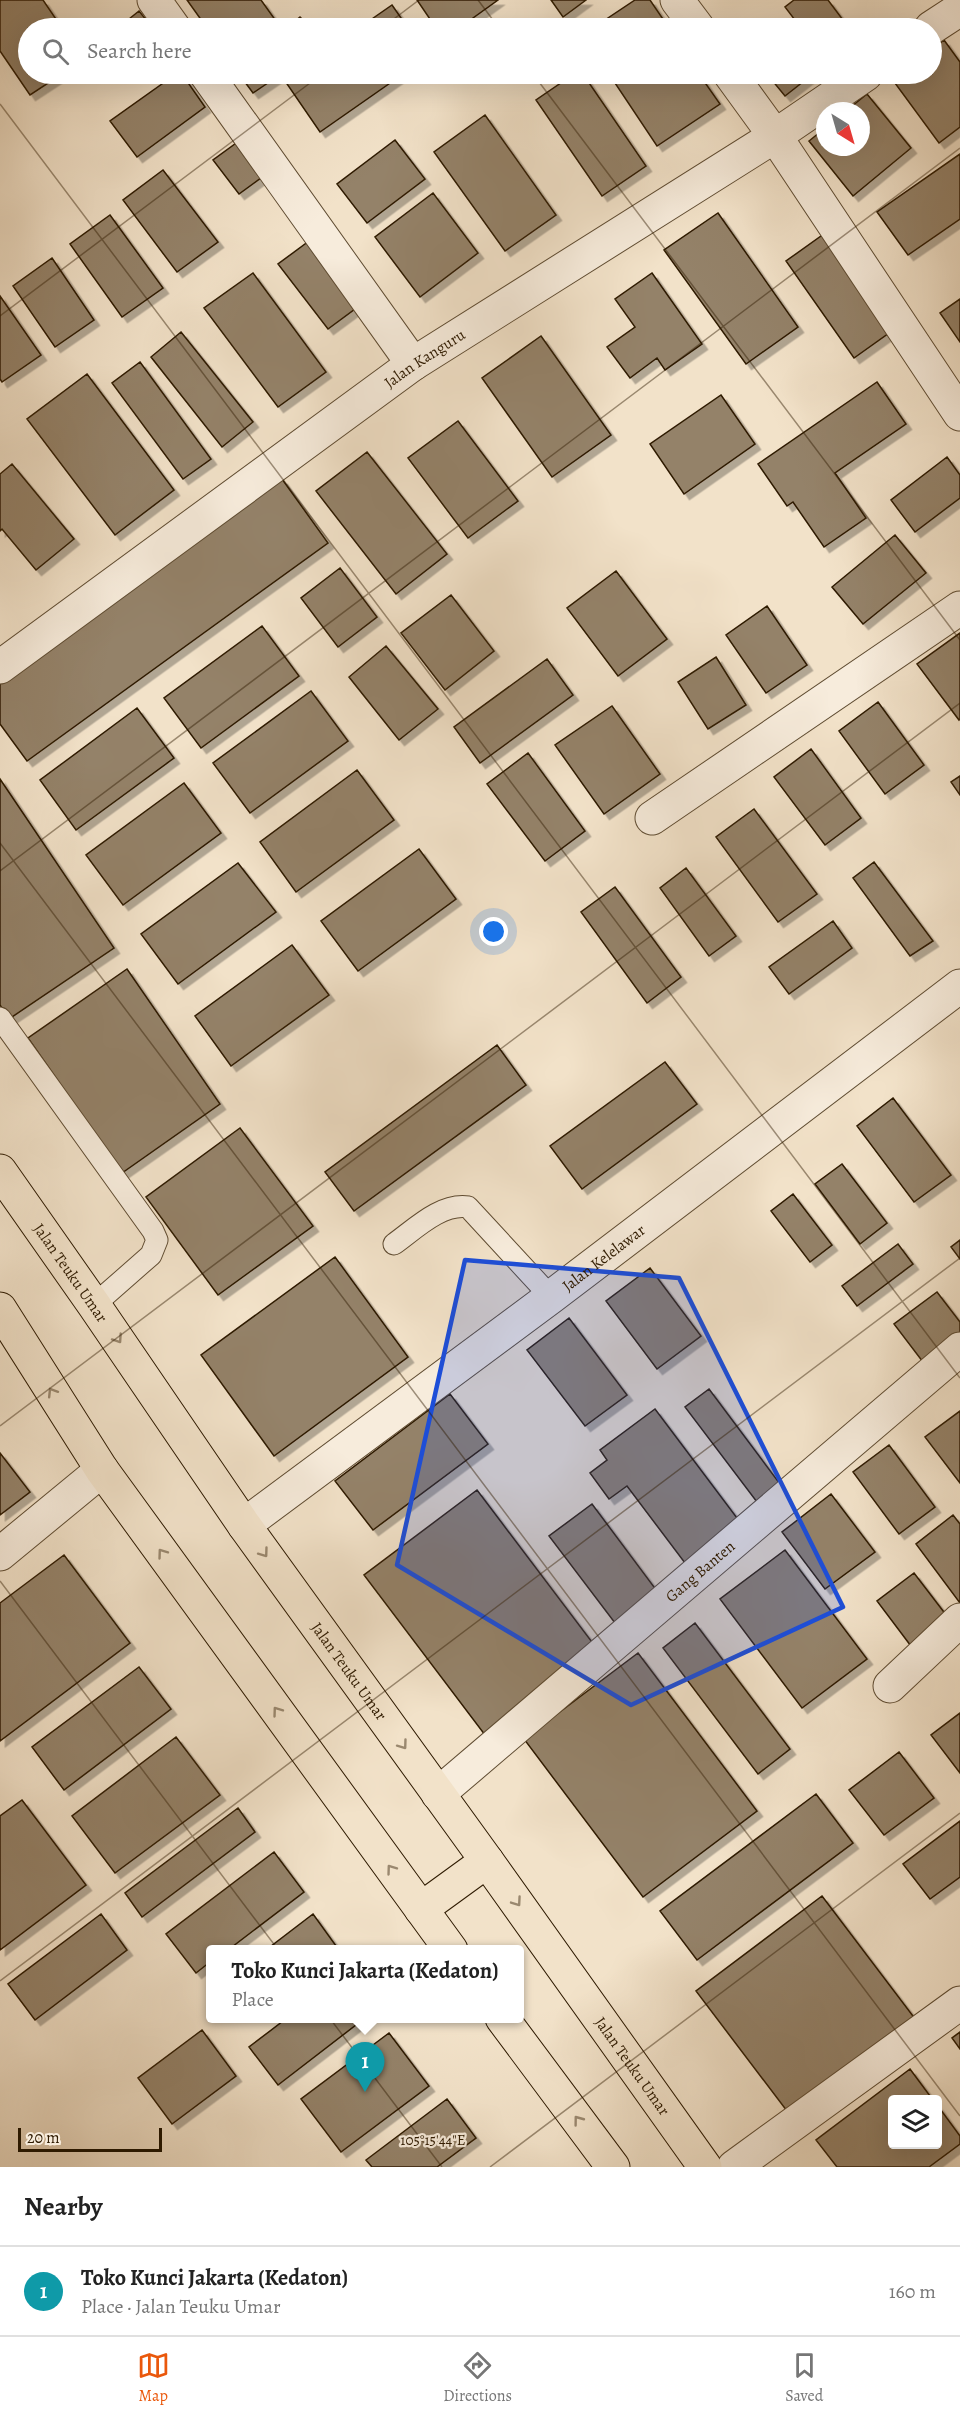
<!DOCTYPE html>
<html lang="en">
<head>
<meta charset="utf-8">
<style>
	body { margin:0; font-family:Alegreya,serif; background:#f2f2f2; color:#222 }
	.controls { position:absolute; right:18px; bottom:18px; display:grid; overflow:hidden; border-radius:6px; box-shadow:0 6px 24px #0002 }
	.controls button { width:54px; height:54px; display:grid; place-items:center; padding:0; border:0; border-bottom:2px solid #e0e0e0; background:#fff; color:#222; font:30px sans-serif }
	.compass { position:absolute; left:816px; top:102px; width:54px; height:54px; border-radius:50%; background:#fff; box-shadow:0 6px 24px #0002; rotate:143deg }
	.scale { position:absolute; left:18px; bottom:15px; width:144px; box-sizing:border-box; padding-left:6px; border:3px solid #2e1a00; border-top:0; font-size:16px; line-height:21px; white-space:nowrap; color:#2e1a00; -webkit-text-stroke:4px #f7ecdc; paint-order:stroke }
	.you { position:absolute; left:494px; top:932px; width:21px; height:21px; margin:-15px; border:4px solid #fff; border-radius:50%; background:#1a73e8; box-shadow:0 0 0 9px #1a73e833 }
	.badge { display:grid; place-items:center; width:39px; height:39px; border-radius:50%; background:#ea580c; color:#fff; font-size:20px; font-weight:700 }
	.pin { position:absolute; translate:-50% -50px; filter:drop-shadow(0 2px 3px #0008) }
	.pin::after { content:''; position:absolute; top:32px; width:21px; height:18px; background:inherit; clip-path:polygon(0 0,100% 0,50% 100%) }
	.popup { position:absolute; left:206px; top:1945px; width:318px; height:78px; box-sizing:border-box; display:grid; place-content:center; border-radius:6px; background:#fff; filter:drop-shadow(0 2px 4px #0005); font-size:20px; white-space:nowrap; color:#767676 }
	.popup b { font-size:22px; color:#222 }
	.popup::after { content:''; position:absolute; left:50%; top:100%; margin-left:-12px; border:12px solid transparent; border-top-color:#fff }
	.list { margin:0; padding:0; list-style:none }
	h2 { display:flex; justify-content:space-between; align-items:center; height:78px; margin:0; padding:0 24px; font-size:26px }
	h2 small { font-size:20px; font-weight:400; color:#767676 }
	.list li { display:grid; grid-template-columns:39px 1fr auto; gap:18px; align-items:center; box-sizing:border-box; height:90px; padding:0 24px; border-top:2px solid #e0e0e0 }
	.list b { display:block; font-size:22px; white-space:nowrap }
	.list p { margin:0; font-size:20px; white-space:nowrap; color:#767676 }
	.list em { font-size:20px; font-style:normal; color:#767676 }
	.icon { flex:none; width:33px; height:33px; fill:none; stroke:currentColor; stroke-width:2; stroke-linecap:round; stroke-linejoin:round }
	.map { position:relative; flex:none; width:960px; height:2167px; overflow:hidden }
	.search { position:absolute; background:#fff; box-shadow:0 6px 24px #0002; left:18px; right:18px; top:18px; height:66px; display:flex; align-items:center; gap:15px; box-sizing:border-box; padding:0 21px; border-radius:33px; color:#767676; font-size:22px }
	.sheet { height:168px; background:#fff }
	nav { display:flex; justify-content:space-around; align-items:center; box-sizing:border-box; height:84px; border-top:2px solid #e0e0e0; background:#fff; font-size:16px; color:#767676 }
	nav a { display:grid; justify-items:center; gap:3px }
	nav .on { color:#ea580c }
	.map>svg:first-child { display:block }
	.building { fill:#948269; stroke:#2e1a00; stroke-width:1.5; filter:url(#shadow) }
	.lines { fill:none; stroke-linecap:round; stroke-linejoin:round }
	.lane-casing { stroke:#5f4c32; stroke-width:23 }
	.street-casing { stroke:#5f4c32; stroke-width:35 }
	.highway-casing { stroke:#2e1a00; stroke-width:35 }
	.lane { stroke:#f7ecdc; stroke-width:21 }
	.street { stroke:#f7ecdc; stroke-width:33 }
	.highway { stroke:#f2e2c9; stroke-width:33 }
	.oneway { stroke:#9a886f }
	.marked { fill:#1d4ed8; fill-opacity:0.2; stroke:#1d4ed8; stroke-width:4.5; stroke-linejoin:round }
	.ticks { fill:none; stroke:#2e1a00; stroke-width:1.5; stroke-opacity:0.45 }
	.labels { text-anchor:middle; stroke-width:4.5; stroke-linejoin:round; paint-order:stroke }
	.street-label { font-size:16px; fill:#2e1a00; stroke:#f7ecdc }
	.ticks-label { font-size:15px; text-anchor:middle; fill:#2e1a00; stroke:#f7ecdc; stroke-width:4.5; stroke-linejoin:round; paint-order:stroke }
</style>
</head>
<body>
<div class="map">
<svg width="960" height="2167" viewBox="0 0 960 2167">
	<defs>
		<filter id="shadow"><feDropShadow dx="5.5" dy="5.5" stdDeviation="0" flood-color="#0004"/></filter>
	</defs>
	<rect width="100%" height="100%" fill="#f2e2c9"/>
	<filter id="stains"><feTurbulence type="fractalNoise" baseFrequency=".00333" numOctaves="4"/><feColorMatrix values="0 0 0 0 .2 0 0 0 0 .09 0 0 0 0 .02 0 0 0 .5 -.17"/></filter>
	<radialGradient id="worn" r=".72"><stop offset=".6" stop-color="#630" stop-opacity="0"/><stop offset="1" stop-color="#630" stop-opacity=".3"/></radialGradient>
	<path class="building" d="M 0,0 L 43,0 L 62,28 L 28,28 L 28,74 L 62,74 L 30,95 L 0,51 Z
		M 187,0 L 261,0 L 281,28 L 207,28 Z
		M 417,0 L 498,0 L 459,28 L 436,28 Z
		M 551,0 L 586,0 L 563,17 Z
		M 635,0 L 650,0 L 669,28 L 593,28 Z
		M 794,0 L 828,0 L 849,28 L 801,28 L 785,7 Z
		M 392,5 L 408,28 L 359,28 Z
		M 139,11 L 151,26 L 120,28 L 119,27 Z
		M 300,17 L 311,28 L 287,28 Z
		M 944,40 L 960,62 L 960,127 L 939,143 L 892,79 L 900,74 L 932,74 L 932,49 Z
		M 176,74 L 182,74 L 205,107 L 137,157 L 110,121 Z
		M 239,74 L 281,74 L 253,93 Z
		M 296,74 L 403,74 L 320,132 L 285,81 Z
		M 574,74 L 583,74 L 646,166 L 602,196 L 536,100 Z
		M 609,74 L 699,74 L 720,104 L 657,146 Z
		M 767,74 L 813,74 L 785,96 Z
		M 867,94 L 911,148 L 853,196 L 809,141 L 825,128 L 825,147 L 861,147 L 861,111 L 846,111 Z
		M 485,115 L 556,215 L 505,251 L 434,152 Z
		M 395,140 L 425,179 L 367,223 L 337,184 Z
		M 239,141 L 265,175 L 239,194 L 213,160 Z
		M 960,154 L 960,219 L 908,255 L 877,212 Z
		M 163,170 L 218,242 L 177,272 L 123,200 Z
		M 433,193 L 478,253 L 420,297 L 375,237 Z
		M 718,213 L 798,327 L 746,364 L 664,250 Z
		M 110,215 L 163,288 L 122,317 L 70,244 Z
		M 828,231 L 896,328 L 854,358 L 786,261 Z
		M 309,241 L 359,306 L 328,329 L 278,264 Z
		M 52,258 L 94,320 L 55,347 L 13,286 Z
		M 253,273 L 326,372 L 278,407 L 204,308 Z
		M 652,273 L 702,344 L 665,370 L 657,358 L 630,378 L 607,347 L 635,327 L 615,299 Z
		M 0,296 L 41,355 L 2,382 L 0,379 Z
		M 960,299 L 960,342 L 940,313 Z
		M 181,332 L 253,422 L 222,447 L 151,357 Z
		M 541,336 L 611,435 L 552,477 L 482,378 Z
		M 140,362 L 211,459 L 183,479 L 112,383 Z
		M 87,374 L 174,490 L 115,535 L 27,419 Z
		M 877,382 L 906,424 L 835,473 L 866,518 L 824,547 L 793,502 L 787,506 L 758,464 Z
		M 721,395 L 755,444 L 684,494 L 650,444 Z
		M 458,421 L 518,501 L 468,538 L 408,458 Z
		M 367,452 L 447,554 L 396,594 L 316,491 Z
		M 947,457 L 960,475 L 960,498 L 915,532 L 891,500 Z
		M 12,464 L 74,539 L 36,570 L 2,529 L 0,531 L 0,474 Z
		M 282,479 L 328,543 L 27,761 L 0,724 L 0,683 Z
		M 895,535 L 926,573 L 863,624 L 832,587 Z
		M 340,568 L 377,617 L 338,647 L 301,598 Z
		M 616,571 L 667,639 L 618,676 L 567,608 Z
		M 451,595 L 494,651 L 445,690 L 401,633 Z
		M 767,606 L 807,665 L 766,693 L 726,635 Z
		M 262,626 L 299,676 L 201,748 L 164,698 Z
		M 960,633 L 960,719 L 959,720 L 917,664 Z
		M 386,646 L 438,709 L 399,740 L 349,677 Z
		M 716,657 L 746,705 L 708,729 L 678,682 Z
		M 547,659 L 573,695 L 480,763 L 454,727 Z
		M 311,691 L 348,741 L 250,813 L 213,763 Z
		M 878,702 L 924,765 L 885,794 L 839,731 Z
		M 612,706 L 660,774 L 604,814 L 555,745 Z
		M 137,708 L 174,758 L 76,830 L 40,780 Z
		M 811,749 L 861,818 L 825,845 L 774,777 Z
		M 528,753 L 585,831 L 545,861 L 487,784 Z
		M 357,770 L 394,820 L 296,892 L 260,842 Z
		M 960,776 L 960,795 L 951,782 Z
		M 0,779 L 114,948 L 9,1019 L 0,1005 Z
		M 184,783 L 221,833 L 123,905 L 86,855 Z
		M 754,809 L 817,894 L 778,922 L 716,837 Z
		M 419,849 L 456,899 L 358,971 L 321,921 Z
		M 874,862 L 933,941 L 910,956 L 853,878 Z
		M 238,863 L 276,912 L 178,984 L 141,934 Z
		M 686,868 L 736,936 L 709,956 L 660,888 Z
		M 615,887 L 681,977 L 647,1003 L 581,912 Z
		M 833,921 L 852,948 L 789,994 L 769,967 Z
		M 292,945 L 329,995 L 231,1066 L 195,1016 Z
		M 127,969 L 220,1104 L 122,1173 L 28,1038 Z
		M 497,1045 L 526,1085 L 354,1211 L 325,1172 Z
		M 665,1062 L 697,1104 L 582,1189 L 550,1146 Z
		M 893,1098 L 951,1175 L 914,1202 L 857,1126 Z
		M 240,1128 L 313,1226 L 218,1295 L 146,1197 Z
		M 842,1164 L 887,1223 L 860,1244 L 815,1184 Z
		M 793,1194 L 832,1245 L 810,1262 L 771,1211 Z
		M 960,1240 L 960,1259 L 951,1247 Z
		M 898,1244 L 913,1264 L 857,1306 L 842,1286 Z
		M 335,1257 L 408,1357 L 274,1456 L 201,1355 Z
		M 650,1268 L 701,1336 L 657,1369 L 606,1301 Z
		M 937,1292 L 960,1322 L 960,1341 L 926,1366 L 894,1324 Z
		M 569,1318 L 627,1395 L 585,1426 L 527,1350 Z
		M 709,1389 L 783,1488 L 760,1506 L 685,1407 Z
		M 450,1394 L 488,1444 L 373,1530 L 335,1481 Z
		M 655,1409 L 743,1526 L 688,1567 L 627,1486 L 609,1499 L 590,1473 L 607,1460 L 600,1450 Z
		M 960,1411 L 960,1483 L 925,1437 Z
		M 889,1445 L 935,1507 L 899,1534 L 853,1472 Z
		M 0,1453 L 30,1492 L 0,1515 Z
		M 477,1490 L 598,1650 L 485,1735 L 364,1575 Z
		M 831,1494 L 875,1552 L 825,1589 L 782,1532 Z
		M 592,1504 L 657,1591 L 615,1623 L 549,1536 Z
		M 953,1515 L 960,1524 L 960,1603 L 916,1544 Z
		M 785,1550 L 867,1659 L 802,1708 L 720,1599 Z
		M 64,1555 L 130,1643 L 0,1741 L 0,1603 Z
		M 914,1573 L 950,1620 L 917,1654 L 877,1601 Z
		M 695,1623 L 790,1749 L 758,1774 L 663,1648 Z
		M 638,1653 L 757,1811 L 643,1897 L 524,1739 Z
		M 139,1667 L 171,1709 L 64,1790 L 32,1747 Z
		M 960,1713 L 960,1773 L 931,1735 Z
		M 176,1737 L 220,1795 L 115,1873 L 72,1816 Z
		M 899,1752 L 934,1798 L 884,1835 L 849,1790 Z
		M 816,1794 L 853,1843 L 697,1960 L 660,1911 Z
		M 22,1800 L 86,1885 L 0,1950 L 0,1816 Z
		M 238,1808 L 255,1832 L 142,1917 L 125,1893 Z
		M 960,1821 L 960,1877 L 930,1899 L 903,1864 Z
		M 274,1852 L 304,1892 L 228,1950 L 210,1950 L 210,1962 L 196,1973 L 166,1934 Z
		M 822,1896 L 916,2020 L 790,2115 L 696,1991 Z
		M 101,1914 L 127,1950 L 35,2020 L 8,1984 Z
		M 313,1914 L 339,1950 L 266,1950 Z
		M 287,2018 L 365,2018 L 278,2085 L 249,2047 Z
		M 202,2030 L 236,2076 L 172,2124 L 138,2078 Z
		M 960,2032 L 960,2049 L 952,2038 Z
		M 389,2033 L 429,2086 L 341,2152 L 301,2099 Z
		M 910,2069 L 933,2100 L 892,2100 L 892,2144 L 938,2144 L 938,2106 L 960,2136 L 960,2144 L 929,2167 L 837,2167 L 816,2140 Z
		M 447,2099 L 476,2138 L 437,2167 L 372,2167 L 366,2160 Z"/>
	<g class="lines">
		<defs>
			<path id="lane" d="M 0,1018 L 153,1231 L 157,1240 L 151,1255 L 94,1305
				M 394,1244 C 415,1229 441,1203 468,1207 L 551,1297"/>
			<g id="street">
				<path d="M 154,0 L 174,28"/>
				<path d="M 677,0 L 698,28"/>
				<path d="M 931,28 L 960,9"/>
				<path d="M 206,74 L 413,364"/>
				<path d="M 730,74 L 775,136 L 960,414"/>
				<path id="s1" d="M 0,667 L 413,364 L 775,136 L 866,74"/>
				<path d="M 652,818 L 960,608"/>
				<path id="s2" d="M 244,1525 L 551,1297 L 960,986"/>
				<path d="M 0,1554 L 102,1470"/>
				<path d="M 890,1686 L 960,1620"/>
				<path id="s3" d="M 438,1794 L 960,1349"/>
				<path d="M 734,2167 L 960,2003"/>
			</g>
			<g id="highway">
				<path id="s4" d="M 0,1171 L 94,1305 L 244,1525 L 487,1861 L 705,2167"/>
				<path d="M 0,1309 L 102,1470 L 451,1950"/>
				<path d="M 421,1909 L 487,1861"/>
				<path d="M 502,2018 L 613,2167"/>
			</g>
		</defs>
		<use href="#lane" class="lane-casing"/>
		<use href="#street" class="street-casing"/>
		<use href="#highway" class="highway-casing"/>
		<use href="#lane" class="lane"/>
		<use href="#street" class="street"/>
		<use href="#highway" class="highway"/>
	</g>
	<defs><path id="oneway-chevron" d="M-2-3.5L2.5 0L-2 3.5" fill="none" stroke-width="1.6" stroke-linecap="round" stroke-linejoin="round" transform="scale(1.5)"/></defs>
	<g class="oneway">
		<use href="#oneway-chevron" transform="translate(118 1339) rotate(56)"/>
		<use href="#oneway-chevron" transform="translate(52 1392) rotate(-122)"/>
		<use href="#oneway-chevron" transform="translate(162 1553) rotate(-126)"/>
		<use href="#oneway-chevron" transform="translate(264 1553) rotate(54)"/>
		<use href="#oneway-chevron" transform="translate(277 1711) rotate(-126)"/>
		<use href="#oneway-chevron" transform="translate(403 1745) rotate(54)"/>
		<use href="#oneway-chevron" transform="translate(391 1869) rotate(-126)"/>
		<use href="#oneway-chevron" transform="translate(517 1902) rotate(55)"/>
		<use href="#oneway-chevron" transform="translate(578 2120) rotate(-127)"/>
	</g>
	<path class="marked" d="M 465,1260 L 679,1278 L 843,1607 L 631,1705 L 397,1565 Z"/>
	<path class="ticks" d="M 478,0 L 499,28M 382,28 L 419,0M 533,74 L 960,640M 0,104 L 960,1378M 0,316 L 322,74M 0,843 L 960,2116M 0,871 L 960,148M 0,1426 L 960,703M 0,1581 L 442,2167M 0,1981 L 960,1258M 490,2167 L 960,1813"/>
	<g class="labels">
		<g class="street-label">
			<text dy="6" stroke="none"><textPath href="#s1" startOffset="525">Jalan Kanguru</textPath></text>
			<text dy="6" stroke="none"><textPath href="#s2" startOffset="448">Jalan Kelelawar</textPath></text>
			<text dy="6" stroke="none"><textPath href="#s4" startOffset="124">Jalan Teuku Umar</textPath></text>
			<text dy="6" stroke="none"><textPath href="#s3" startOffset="344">Gang Banten</textPath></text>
			<text dy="6" stroke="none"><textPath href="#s4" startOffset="610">Jalan Teuku Umar</textPath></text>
			<text dy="6" stroke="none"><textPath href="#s4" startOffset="1096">Jalan Teuku Umar</textPath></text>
		</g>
	</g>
	<g class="ticks-label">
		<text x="433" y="2145">105°15'44"E</text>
	</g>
	<rect width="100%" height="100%" filter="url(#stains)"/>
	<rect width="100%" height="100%" fill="url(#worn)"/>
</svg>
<div class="controls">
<button><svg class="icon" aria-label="layers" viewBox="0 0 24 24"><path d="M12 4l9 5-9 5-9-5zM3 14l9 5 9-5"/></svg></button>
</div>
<svg class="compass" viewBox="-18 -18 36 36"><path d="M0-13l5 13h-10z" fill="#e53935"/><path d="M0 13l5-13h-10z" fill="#767676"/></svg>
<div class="scale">20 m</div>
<div class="you"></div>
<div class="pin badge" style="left:365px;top:2092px;background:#0f9aa8">1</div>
<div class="popup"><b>Toko Kunci Jakarta (Kedaton)</b>Place</div>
<div class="search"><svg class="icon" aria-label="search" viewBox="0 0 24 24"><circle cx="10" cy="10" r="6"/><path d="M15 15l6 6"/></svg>Search here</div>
</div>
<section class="sheet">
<h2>Nearby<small></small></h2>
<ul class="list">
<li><span class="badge" style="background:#0f9aa8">1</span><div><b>Toko Kunci Jakarta (Kedaton)</b><p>Place · Jalan Teuku Umar</p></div><em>160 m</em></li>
</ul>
</section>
<nav>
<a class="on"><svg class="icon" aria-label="map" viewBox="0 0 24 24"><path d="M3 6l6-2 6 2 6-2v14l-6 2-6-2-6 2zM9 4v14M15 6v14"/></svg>Map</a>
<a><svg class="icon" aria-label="directions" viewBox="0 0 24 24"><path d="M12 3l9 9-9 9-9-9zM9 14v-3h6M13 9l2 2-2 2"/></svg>Directions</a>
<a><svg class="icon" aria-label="saved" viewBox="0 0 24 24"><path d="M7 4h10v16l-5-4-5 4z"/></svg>Saved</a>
</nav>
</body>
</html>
